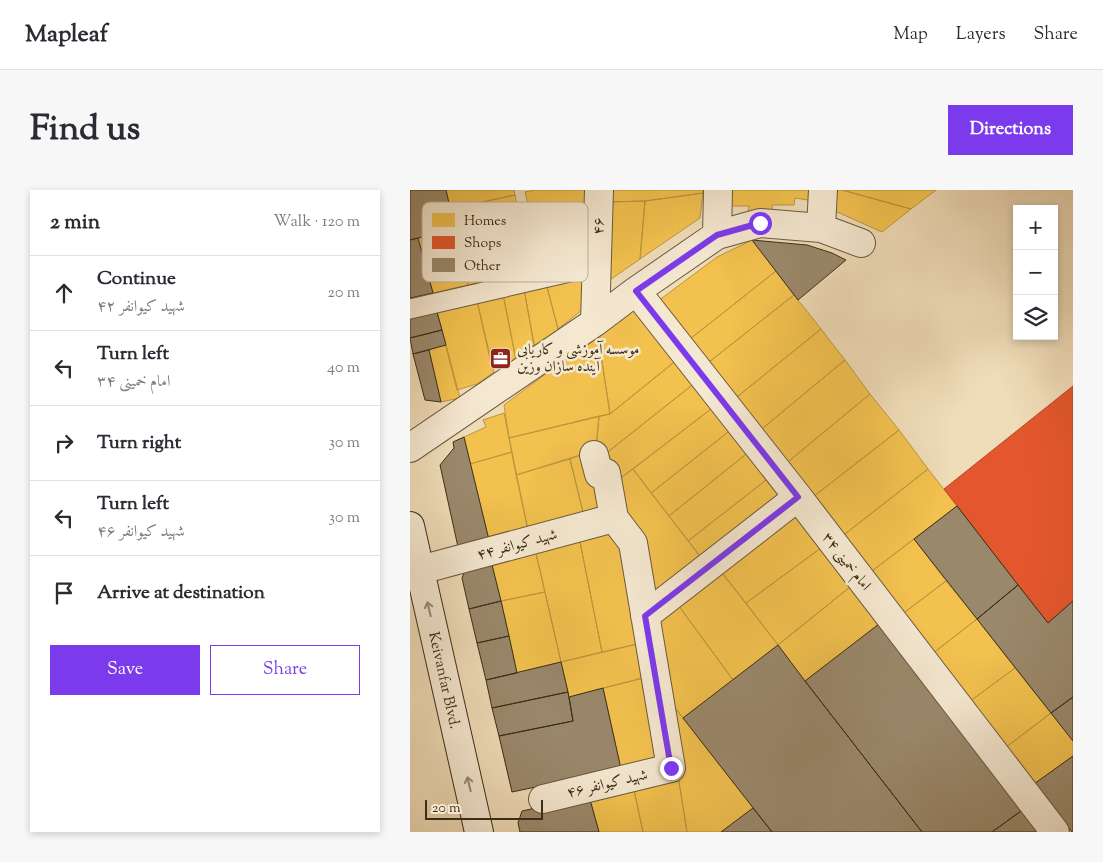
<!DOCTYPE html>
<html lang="en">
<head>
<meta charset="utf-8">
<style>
	body { margin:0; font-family:"Sorts Mill Goudy",Amiri,serif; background:#f7f7f7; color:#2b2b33 }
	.controls { position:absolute; right:15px; top:15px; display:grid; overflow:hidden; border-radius:0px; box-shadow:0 2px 8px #0003 }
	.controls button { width:45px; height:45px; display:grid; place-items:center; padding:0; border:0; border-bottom:1px solid #e1e1e2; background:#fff; color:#2b2b33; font:25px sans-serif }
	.scale { position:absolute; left:15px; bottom:12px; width:118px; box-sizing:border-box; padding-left:5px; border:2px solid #3d2d17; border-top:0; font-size:14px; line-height:18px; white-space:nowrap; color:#3d2d17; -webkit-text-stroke:4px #f5e8d1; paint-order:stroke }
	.stop { position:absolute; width:15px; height:15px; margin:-11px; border:4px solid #7c3aed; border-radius:50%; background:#fff }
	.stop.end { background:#7c3aed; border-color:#fff; box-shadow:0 1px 5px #0008 }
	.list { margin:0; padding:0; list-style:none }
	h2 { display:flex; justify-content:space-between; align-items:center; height:65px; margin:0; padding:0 20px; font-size:21px }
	h2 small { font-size:16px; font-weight:400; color:#7c7c81 }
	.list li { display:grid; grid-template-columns:32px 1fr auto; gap:15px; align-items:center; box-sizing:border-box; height:75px; padding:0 20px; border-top:1px solid #e1e1e2 }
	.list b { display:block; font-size:19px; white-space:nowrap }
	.list p { margin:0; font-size:16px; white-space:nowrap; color:#7c7c81 }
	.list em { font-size:16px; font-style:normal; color:#7c7c81 }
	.actions { display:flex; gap:10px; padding:15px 20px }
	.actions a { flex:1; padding:11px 0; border:1px solid #7c3aed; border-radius:0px; text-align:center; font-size:18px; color:#7c3aed }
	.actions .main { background:#7c3aed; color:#fff }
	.icon { flex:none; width:28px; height:28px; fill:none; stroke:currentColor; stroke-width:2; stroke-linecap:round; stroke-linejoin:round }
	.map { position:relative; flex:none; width:663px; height:642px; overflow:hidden; border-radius:0px }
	header { display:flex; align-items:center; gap:30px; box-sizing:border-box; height:70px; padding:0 25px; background:#fff; border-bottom:1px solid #e1e1e2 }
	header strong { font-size:24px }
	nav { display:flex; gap:28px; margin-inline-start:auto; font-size:18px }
	.intro { display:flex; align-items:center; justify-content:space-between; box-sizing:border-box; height:120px; padding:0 30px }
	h1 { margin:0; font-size:35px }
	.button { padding:12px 22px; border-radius:0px; background:#7c3aed; color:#fff; font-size:18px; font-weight:700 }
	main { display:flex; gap:30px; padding:0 30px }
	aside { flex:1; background:#fff; border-radius:0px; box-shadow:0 2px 8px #0003 }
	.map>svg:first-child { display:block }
	.homes { fill:#f2c14e; stroke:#bc953e }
	.shops { fill:#e4572e; stroke:#b24a27 }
	.building { fill:#9a886b; stroke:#3d2d17 }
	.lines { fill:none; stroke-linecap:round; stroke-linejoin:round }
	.service-casing { stroke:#6a593f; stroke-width:21 }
	.minor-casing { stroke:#6a593f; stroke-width:30 }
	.secondary-casing { stroke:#3d2d17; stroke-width:30 }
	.service { stroke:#f5e8d1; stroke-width:19 }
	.minor { stroke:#f5e8d1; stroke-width:28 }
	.secondary { stroke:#f5e8d1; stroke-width:28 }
	.oneway { stroke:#998a74 }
	.route { stroke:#7c3aed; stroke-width:6 }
	.labels { text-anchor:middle; stroke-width:5; stroke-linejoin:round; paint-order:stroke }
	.street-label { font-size:15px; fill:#3d2d17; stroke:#f5e8d1 }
	.poi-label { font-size:15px; fill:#3d2d17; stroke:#f5e8d1; text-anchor:start }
	.key { fill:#f5e8d1; stroke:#beb099; stroke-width:1 }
	.key-label { font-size:14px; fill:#3d2d17 }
</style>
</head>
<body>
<header>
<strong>Mapleaf</strong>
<nav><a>Map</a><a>Layers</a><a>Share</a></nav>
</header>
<div class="intro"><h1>Find us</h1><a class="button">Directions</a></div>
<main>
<aside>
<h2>2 min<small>Walk · 120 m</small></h2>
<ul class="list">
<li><svg class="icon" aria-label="ahead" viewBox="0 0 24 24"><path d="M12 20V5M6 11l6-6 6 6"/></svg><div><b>Continue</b><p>شهید کیوانفر ۴۲</p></div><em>20 m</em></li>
<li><svg class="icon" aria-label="left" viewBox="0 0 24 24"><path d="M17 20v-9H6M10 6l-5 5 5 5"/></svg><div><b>Turn left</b><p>امام خمینی ۳۴</p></div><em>40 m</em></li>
<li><svg class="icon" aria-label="right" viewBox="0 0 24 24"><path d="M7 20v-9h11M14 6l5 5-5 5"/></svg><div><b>Turn right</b></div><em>30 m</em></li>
<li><svg class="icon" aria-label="left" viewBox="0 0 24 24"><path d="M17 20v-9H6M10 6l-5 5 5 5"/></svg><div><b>Turn left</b><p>شهید کیوانفر ۴۶</p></div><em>30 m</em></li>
<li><svg class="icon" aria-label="arrive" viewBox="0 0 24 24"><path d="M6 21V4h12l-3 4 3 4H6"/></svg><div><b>Arrive at destination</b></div></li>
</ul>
<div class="actions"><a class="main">Save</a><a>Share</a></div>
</aside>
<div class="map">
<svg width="663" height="642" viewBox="0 0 663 642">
	<rect width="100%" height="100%" fill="#efdcb8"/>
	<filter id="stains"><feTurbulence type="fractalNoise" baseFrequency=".004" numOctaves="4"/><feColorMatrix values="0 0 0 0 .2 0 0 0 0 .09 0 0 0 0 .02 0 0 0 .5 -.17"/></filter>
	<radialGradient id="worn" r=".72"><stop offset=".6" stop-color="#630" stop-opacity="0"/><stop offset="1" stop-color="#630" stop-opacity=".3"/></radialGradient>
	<path class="homes" d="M 36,0 L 104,0 L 105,5 L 40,19 Z
		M 125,0 L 182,0 L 180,67 L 134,77 L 115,2 Z
		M 199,0 L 293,0 L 293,3 L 235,11 L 198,12 Z
		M 312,0 L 405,0 L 404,11 L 385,8 L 384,15 L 362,15 L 362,23 L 338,22 L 339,16 L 317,16 Z
		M 427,0 L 432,0 L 501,19 L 472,42 L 425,21 Z
		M 432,0 L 526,0 L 501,19 Z
		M 293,3 L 290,28 L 230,69 L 235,11 Z
		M 105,5 L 112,42 L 49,56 L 40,19 Z
		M 235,11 L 230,69 L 197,92 L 198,12 Z
		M 45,39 L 58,95 L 23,103 L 8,48 Z
		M 112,42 L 120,81 L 58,95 L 49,56 Z
		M 342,50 L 366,81 L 275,153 L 244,114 L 307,67 Z
		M 366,81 L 384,105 L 294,176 L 275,153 Z
		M 160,87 L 179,91 L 177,116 L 148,139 L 136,93 Z
		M 136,93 L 148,139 L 145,148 L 124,156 L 114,99 Z
		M 114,99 L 126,164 L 106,170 L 93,104 Z
		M 93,104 L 106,170 L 82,178 L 67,111 Z
		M 384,105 L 411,139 L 322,211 L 294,176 Z
		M 67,111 L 84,182 L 67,194 L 47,200 L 27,122 Z
		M 227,118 L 268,169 L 200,224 L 188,145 Z
		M 411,139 L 435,170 L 347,243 L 322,211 Z
		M 188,145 L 200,224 L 99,248 L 94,215 Z
		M 36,155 L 50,208 L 31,212 L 19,160 Z
		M 268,169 L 286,192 L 189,269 L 186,260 L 189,226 L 200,224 Z
		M 435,170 L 460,204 L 373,276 L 347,243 Z
		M 286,192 L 305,216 L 208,290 L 189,269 Z
		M 460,204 L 489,240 L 399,310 L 373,276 Z
		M 305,216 L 322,239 L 241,303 L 223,279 Z
		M 94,223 L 102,262 L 60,274 L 54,247 L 76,237 L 73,230 Z
		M 189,226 L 186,260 L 106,285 L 99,248 Z
		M 322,239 L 340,261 L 259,326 L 241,303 Z
		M 489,240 L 518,279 L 430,348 L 399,310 Z
		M 340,261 L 360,287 L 278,351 L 259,326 Z
		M 102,262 L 118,340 L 79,350 L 60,274 Z
		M 180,262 L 197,320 L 174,326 L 160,269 Z
		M 160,269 L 174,326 L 118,340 L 106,285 Z
		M 223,279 L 293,370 L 242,409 L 211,319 L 208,290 Z
		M 518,279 L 547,316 L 458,384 L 430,348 Z
		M 360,287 L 376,307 L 293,370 L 278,351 Z
		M 383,321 L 411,358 L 336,413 L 309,379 Z
		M 199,339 L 215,352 L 232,453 L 192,462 L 169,347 Z
		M 169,347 L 192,462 L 151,472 L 125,359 Z
		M 504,349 L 536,391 L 491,425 L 458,384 Z
		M 411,358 L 440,397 L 368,455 L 336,413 Z
		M 125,359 L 135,402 L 91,411 L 81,371 Z
		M 309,379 L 368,455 L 323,490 L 266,412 Z
		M 536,391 L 567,429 L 522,464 L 491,425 Z
		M 440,397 L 469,434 L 395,491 L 368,455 Z
		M 135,402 L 151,472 L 107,483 L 91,411 Z
		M 266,412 L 323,490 L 273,528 L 255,505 L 244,429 Z
		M 567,429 L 605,478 L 559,512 L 522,464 Z
		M 232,453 L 237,487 L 159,507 L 151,472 Z
		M 605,478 L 641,523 L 595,558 L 559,512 Z
		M 237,487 L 251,570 L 211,579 L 193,498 Z
		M 255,505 L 343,618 L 311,642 L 277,642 Z
		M 641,523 L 663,551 L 663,566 L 624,594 L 595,558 Z
		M 268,585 L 277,642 L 233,642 L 223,595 Z
		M 223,595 L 233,642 L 189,642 L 179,606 Z"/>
	<path class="shops" d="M 663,196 L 663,411 L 638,433 L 534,299 Z"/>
	<path class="building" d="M 0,0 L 36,0 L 45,39 L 0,50 Z
		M 8,48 L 23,103 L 0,108 L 0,50 Z
		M 342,50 L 397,55 L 422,63 L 436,70 L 388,110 Z
		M 27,122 L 32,140 L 0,148 L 0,129 Z
		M 32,140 L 36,155 L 3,164 L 0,148 Z
		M 19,160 L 31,212 L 15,210 L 3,164 Z
		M 54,247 L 79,350 L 48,357 L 30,275 L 44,258 L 43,252 Z
		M 547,316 L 608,395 L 567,429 L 504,349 Z
		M 81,371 L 91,411 L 59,419 L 52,388 L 56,378 Z
		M 608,395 L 638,433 L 663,411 L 663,507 L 641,523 L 567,429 Z
		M 91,411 L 99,446 L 67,453 L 59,419 Z
		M 469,434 L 611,621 L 582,642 L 512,642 L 395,491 Z
		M 99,446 L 107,483 L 76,490 L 67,453 Z
		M 368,455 L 395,491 L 512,642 L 362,642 L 273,528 Z
		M 151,472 L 158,502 L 82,518 L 76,490 Z
		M 193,498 L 211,579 L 102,602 L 89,546 L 163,531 L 159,507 Z
		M 158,502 L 163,531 L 89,546 L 82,518 Z
		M 663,507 L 663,551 L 641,523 Z
		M 663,566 L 663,642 L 662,642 L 624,594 Z
		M 179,606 L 189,642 L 110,642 L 108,633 L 112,621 Z
		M 343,618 L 362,642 L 311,642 Z
		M 611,621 L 627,642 L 582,642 Z"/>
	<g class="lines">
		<defs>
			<path id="service" d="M 0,119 L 186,76"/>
			<path id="minor" d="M 411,38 L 413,0
				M 307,45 L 308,0
				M 226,101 L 388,307 L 645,642
				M 185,132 L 189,0
				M 0,258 L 185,132 L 226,101 L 307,45 L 350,33 L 411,38 L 451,53
				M 10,380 L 204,328
				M 235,426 L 388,307
				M 133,609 L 261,578 L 223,353 L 204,328 L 196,283 L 189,284 L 184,265"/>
			<g id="secondary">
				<path id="s1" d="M 0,336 L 69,642"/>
			</g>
		</defs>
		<use href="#service" class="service-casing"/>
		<use href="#minor" class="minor-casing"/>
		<use href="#secondary" class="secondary-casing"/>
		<use href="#service" class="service"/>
		<use href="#minor" class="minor"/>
		<use href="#secondary" class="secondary"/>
	</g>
	<defs><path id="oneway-shaft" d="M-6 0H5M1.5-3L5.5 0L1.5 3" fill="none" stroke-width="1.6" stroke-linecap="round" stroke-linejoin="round" transform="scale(1.25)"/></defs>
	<g class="oneway">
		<use href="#oneway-shaft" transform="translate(19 419) rotate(-103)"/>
		<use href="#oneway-shaft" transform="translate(59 594) rotate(-103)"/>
	</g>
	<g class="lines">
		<path class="route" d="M 261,578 L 235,426 L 388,307 L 226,101 L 307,45 L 350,33"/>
	</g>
	<defs>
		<symbol id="office-square" viewBox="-11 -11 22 22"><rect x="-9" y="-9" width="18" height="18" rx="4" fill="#8f2418" stroke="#f5e8d1"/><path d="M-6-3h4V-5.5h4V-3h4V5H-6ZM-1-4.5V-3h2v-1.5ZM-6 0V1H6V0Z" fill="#fff"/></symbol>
	</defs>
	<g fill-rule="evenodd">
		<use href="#office-square" x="78" y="156" width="25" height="25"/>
	</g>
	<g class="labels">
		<g class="street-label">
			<text transform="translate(188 36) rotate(-88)" y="5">۴۶</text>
			<text transform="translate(107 354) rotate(-15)" y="5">شهید کیوانفر ۴۴</text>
			<text transform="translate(437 371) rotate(52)" y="5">امام خمینی ۳۴</text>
			<text dy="5" stroke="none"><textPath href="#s1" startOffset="158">Keivanfar Blvd.</textPath></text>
			<text transform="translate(197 593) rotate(-13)" y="5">شهید کیوانفر ۴۶</text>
		</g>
		<g class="poi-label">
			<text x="107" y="164">موسسه آموزشی و کاریابی<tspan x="107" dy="17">آینده سازان وزین</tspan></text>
		</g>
	</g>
	<rect x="12" y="12" width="166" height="80" rx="8" class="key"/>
	<rect x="22" y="23" width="23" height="14" fill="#f2c14e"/>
	<rect x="22" y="46" width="23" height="13" fill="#e4572e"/>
	<rect x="22" y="68" width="23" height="14" fill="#9a886b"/>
	<g class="key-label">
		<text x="54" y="35">Homes</text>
		<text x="54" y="57">Shops</text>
		<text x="54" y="80">Other</text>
	</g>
	<rect width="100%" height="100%" filter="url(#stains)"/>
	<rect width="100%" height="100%" fill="url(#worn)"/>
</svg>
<div class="controls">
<button>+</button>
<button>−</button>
<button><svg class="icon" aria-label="layers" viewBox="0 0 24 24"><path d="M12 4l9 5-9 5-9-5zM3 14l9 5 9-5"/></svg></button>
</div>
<div class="scale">20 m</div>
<div class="stop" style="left:350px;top:33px"></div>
<div class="stop end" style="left:261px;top:578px"></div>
</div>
</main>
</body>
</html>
